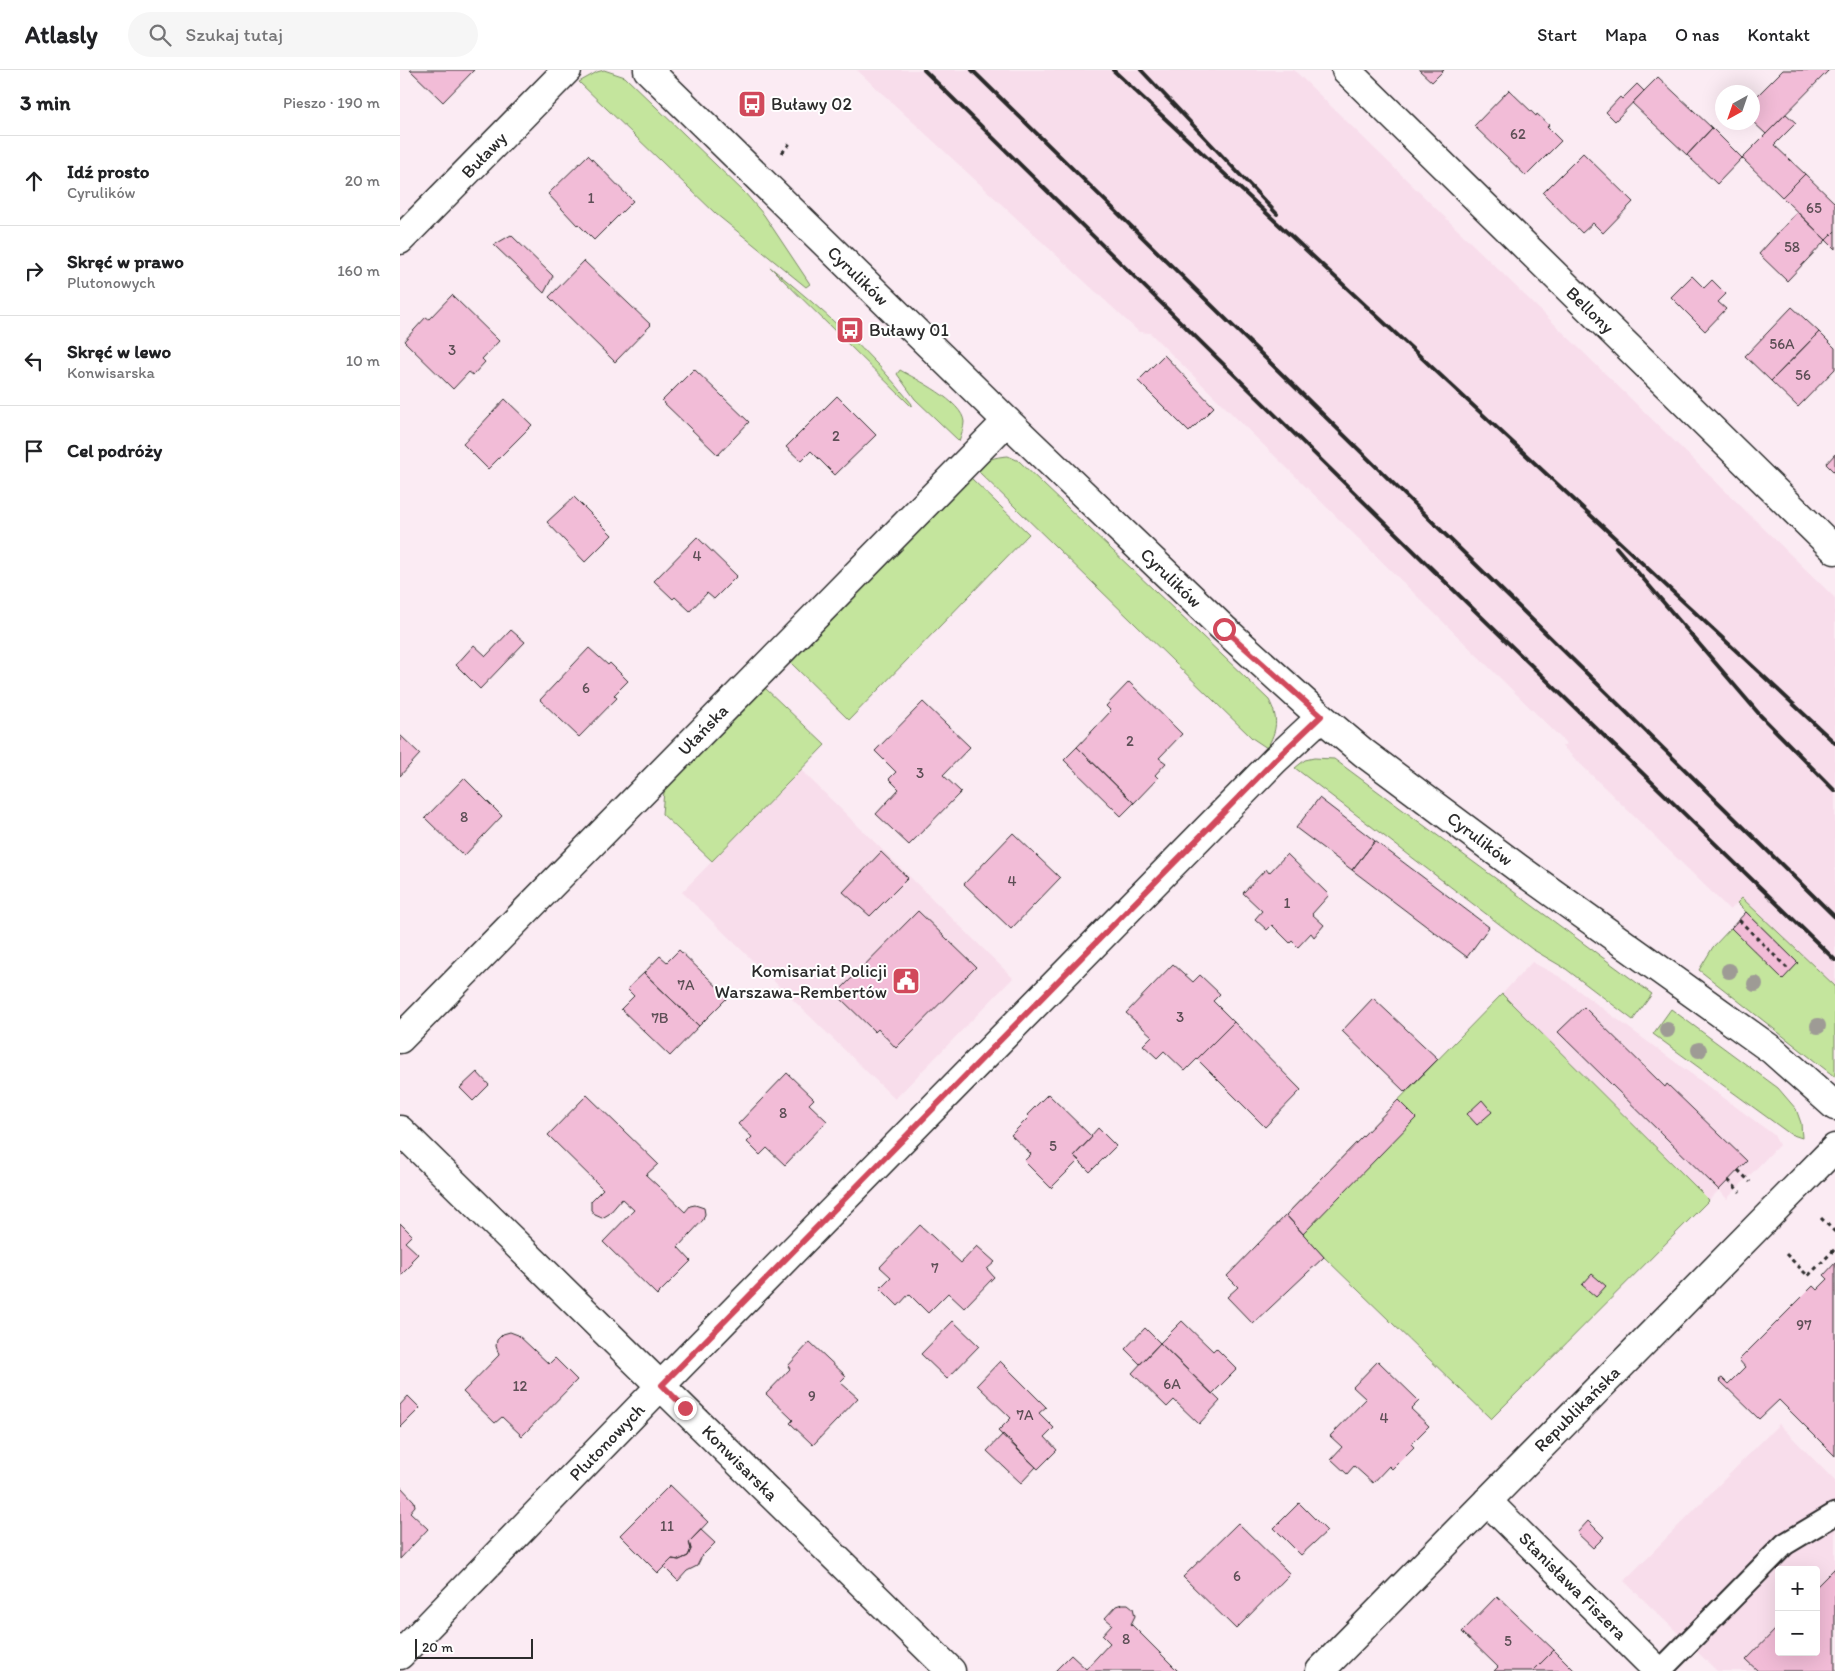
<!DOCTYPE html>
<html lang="pl">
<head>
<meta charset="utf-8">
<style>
	body { margin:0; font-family:Itim,sans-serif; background:#f6f6f6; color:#202124 }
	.controls { position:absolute; right:15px; bottom:15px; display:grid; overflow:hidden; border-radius:5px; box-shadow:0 5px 20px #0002 }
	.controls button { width:45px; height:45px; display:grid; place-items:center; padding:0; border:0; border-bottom:1px solid #e0e0e0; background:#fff; color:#202124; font:25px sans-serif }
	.compass { position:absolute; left:1315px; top:15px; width:45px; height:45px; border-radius:50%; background:#fff; box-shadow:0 5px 20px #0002; rotate:220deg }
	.scale { position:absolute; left:15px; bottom:12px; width:118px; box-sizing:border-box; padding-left:5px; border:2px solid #2b2b2b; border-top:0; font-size:14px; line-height:18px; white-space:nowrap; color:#2b2b2b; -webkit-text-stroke:4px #fff; paint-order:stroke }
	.stop { position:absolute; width:15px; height:15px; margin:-11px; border:4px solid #d1495b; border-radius:50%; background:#fff }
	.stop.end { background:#d1495b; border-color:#fff; box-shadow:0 1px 5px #0008 }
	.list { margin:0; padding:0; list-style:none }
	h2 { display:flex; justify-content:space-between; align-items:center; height:65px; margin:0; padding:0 20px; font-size:21px }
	h2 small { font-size:16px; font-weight:400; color:#757577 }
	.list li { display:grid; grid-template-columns:32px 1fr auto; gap:15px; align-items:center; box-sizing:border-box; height:90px; padding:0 20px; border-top:1px solid #e0e0e0 }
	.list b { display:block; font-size:19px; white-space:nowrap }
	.list p { margin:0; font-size:16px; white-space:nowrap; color:#757577 }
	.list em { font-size:16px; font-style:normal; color:#757577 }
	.icon { flex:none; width:28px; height:28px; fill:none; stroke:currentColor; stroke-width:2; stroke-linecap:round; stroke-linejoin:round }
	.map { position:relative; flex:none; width:1435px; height:1601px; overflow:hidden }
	header { display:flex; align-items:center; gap:30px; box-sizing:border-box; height:70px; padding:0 25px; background:#fff; border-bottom:1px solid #e0e0e0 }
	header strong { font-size:24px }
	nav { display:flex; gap:28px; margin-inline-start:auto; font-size:18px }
	.search { width:350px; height:45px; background:#f6f6f6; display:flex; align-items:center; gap:12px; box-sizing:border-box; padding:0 18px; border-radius:28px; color:#757577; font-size:19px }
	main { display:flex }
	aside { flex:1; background:#fff }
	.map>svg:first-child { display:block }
	.built { fill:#f8ddeb; fill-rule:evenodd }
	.green { fill:#c4e59d; stroke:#788864 }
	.building { fill:#f2bcd7; stroke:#2b2b2b }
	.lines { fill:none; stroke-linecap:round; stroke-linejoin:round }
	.lane-casing { stroke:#2b2b2b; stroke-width:25 }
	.street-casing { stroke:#2b2b2b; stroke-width:31 }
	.secondary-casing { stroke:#2b2b2b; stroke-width:31 }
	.path { stroke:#2b2b2b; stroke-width:3; stroke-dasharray:4 4; stroke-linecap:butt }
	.lane { stroke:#fff; stroke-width:21 }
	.street { stroke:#fff; stroke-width:28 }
	.secondary { stroke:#fff; stroke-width:28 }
	.rail { stroke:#2b2b2b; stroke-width:4 }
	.tree { fill:#9e9b95 }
	.route { stroke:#d1495b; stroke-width:6 }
	.labels { text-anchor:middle; stroke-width:4; stroke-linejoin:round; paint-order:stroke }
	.number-label { font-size:15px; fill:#5d4f56 }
	.poi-label { font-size:18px; fill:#2b2b2b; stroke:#fff; text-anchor:start }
	.street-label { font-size:18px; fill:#2b2b2b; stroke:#fff }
</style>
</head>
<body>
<header>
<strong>Atlasly</strong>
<div class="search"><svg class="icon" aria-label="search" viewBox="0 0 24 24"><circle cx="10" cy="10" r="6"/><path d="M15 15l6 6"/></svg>Szukaj tutaj</div>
<nav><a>Start</a><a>Mapa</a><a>O nas</a><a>Kontakt</a></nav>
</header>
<main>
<aside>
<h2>3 min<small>Pieszo · 190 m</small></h2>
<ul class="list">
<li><svg class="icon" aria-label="ahead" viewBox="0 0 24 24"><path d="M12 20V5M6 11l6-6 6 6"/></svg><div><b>Idź prosto</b><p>Cyrulików</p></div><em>20 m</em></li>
<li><svg class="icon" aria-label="right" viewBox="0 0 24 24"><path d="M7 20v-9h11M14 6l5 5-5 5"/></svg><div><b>Skręć w prawo</b><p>Plutonowych</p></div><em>160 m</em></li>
<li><svg class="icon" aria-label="left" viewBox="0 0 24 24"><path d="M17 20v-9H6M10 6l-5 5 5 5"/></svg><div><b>Skręć w lewo</b><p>Konwisarska</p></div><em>10 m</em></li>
<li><svg class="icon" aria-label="arrive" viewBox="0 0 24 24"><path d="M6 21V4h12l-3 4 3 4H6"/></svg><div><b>Cel podróży</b></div></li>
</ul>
</aside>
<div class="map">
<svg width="1435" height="1601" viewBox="0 0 1435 1601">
	<rect width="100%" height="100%" fill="#fbebf3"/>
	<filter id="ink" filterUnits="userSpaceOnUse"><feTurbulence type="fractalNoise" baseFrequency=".02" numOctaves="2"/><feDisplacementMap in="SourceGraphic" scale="10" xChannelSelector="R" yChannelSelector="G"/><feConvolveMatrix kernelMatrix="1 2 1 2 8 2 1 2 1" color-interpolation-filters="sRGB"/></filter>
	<g filter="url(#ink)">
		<path class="built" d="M 457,0 L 894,0 L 1435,528 L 1435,945 L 1398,892 L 1337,833 L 1330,840 L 1162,676 L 1167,674 L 750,263 L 739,262 Z
			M 401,700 L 613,908 L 495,1029 L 282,822 Z
			M 1132,892 L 1160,907 L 1374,1065 L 1379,1075 L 1327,1129 L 1319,1120 L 1309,1130 L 1102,924 Z
			M 1379,1354 L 1435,1411 L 1435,1601 L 1317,1601 L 1224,1511 ZM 1379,1500 L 1416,1500 L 1416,1582 L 1379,1582 Z"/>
		<path class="green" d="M 204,0 L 225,7 L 345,123 L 364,145 L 410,214 L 406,217 L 316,144 L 179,12 L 197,2 Z
			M 370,197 C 421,238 471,283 512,334 L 511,336 Z
			M 500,300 C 516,309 563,332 564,352 C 564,358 561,365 559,371 L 515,329 L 497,304 Z
			M 608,386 L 619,391 L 869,630 C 879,649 877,660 867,678 L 852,668 L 577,400 C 586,389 594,387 608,386 Z
			M 570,407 L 629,464 L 449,650 L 390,592 Z
			M 365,618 L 425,675 L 312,791 L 262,744 L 264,721 Z
			M 914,688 L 934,689 L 1252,924 L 1233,950 L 1166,899 L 1132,879 L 895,698 L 905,690 Z
			M 1342,828 L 1435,916 L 1435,1007 L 1299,900 L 1313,877 L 1331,858 L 1383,908 L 1398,893 L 1337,833 Z
			M 1102,924 L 1309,1130 L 1091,1349 L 924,1187 L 886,1145 Z
			M 1271,939 L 1378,1018 L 1396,1039 L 1401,1053 L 1402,1068 L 1390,1064 L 1253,964 Z"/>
		<path class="building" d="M 10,0 L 74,0 L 43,32 Z
			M 1019,0 L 1044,0 L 1032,12 Z
			M 1383,0 L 1429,0 L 1366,64 L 1352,51 L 1352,31 Z
			M 1258,7 L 1312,58 L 1287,85 L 1232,33 Z
			M 1237,14 L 1244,21 L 1215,51 L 1206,42 L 1220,27 L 1222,29 Z
			M 1109,20 L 1136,46 L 1137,44 L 1149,55 L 1147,57 L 1161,71 L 1126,106 L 1074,56 Z
			M 1386,44 L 1396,53 L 1374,75 L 1405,104 L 1382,127 L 1342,88 Z
			M 1312,58 L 1342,88 L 1317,114 L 1287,85 Z
			M 1183,83 L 1233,132 L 1203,163 L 1193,153 L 1182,163 L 1143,123 Z
			M 188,85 L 233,131 L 194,170 L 178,154 L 177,155 L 148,124 Z
			M 1405,104 L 1435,133 L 1435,161 L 1426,170 L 1382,127 Z
			M 1397,142 L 1426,170 L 1387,211 L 1359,184 Z
			M 1435,161 L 1435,179 L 1426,170 Z
			M 111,165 L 153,206 L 144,223 L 94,175 Z
			M 184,191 L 251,255 L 215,292 L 149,227 Z
			M 1292,206 L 1304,218 L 1312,210 L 1326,224 L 1318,232 L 1326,239 L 1305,261 L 1271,227 Z
			M 52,225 L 99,271 L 82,289 L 85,292 L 73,305 L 69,302 L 53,319 L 4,271 L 26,247 L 29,249 Z
			M 1392,237 L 1419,262 L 1371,311 L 1345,286 Z
			M 1419,262 L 1435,278 L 1435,299 L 1398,337 L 1371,311 Z
			M 764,285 L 814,337 L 789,362 L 738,311 Z
			M 294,299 L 349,352 L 318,385 L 262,331 Z
			M 437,326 L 476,365 L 435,405 L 411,381 L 401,391 L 386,377 Z
			M 105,329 L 132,355 L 88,399 L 63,374 Z
			M 1435,384 L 1435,403 L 1426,394 Z
			M 174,427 L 212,465 L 185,492 L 147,452 Z
			M 297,467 L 337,506 L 314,529 L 307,523 L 290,541 L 275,527 L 273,529 L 254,511 Z
			M 111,560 L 125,572 L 80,619 L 56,595 L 74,575 L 86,586 Z
			M 189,578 L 208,595 L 210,593 L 228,611 L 214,625 L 217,628 L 179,667 L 140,630 Z
			M 729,612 L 782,664 L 759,688 L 766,693 L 755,705 L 758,708 L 734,733 L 677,677 L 711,641 L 706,636 Z
			M 523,632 L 570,677 L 543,705 L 561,722 L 509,775 L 476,744 L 499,719 L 489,709 L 496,702 L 475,681 Z
			M 0,665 L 20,684 L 0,706 Z
			M 677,677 L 734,733 L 721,746 L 664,690 Z
			M 64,708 L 102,746 L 64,786 L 25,748 Z
			M 919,728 L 975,771 L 952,800 L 896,758 Z
			M 613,763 L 660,808 L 611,859 L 564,814 Z
			M 975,771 L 1089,857 L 1067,887 L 952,800 Z
			M 481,782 L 508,808 L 470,846 L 443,822 Z
			M 887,784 L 929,825 L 912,844 L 924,855 L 914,867 L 911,863 L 898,877 L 892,871 L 890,873 L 872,855 L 867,860 L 855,849 L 862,841 L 843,823 L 866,799 L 869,803 Z
			M 518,841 L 576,897 L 496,978 L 478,959 L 475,962 L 436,924 Z
			M 1346,842 L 1398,893 L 1383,909 L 1331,858 Z
			M 279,880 L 328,927 L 299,956 L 244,903 L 260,886 L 267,892 Z
			M 773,894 L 793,912 L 800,905 L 820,924 L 813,931 L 834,952 L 785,1001 L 764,981 L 757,988 L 743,975 L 752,966 L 726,943 Z
			M 244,903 L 299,956 L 270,986 L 221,939 L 234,926 L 227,919 Z
			M 973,928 L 1038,989 L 1005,1022 L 942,961 Z
			M 1184,937 L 1265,1017 L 1267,1014 L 1347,1091 L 1319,1120 L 1158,962 Z
			M 834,952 L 901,1020 L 865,1057 L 797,989 Z
			M 77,1002 L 89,1015 L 73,1031 L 60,1018 Z
			M 387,1003 L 414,1029 L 409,1034 L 427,1051 L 385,1095 L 367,1078 L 360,1085 L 347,1072 L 352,1067 L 338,1054 Z
			M 648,1024 L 692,1067 L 674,1086 L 679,1090 L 651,1118 L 624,1091 L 631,1084 L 611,1065 L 629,1047 L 627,1045 Z
			M 187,1025 L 258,1094 L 246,1105 L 258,1116 L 285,1142 L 290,1136 L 295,1135 L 304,1138 L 305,1144 L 303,1150 L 278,1177 L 291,1191 L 257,1225 L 203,1172 L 234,1140 L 222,1129 L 209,1144 L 202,1148 L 195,1145 L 191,1140 L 191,1131 L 203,1119 L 148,1065 Z
			M 998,1030 L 1016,1048 L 903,1164 L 886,1145 Z
			M 1082,1030 L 1092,1042 L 1077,1055 L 1067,1044 Z
			M 698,1058 L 716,1076 L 690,1102 L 674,1086 L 692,1067 L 691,1066 Z
			M 886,1145 L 924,1187 L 853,1254 L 827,1227 L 838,1217 L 827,1206 Z
			M 0,1153 L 12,1165 L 5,1172 L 18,1184 L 11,1191 L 13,1193 L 0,1206 Z
			M 520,1155 L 561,1193 L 577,1176 L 595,1192 L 587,1199 L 594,1207 L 564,1238 L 548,1223 L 528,1243 L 509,1224 L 498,1236 L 480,1218 L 491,1207 L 480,1197 Z
			M 1435,1193 L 1435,1386 L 1379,1330 L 1359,1349 L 1319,1310 L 1322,1308 L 1328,1314 L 1345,1297 L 1339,1290 L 1413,1216 L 1417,1220 L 1428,1209 L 1424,1205 Z
			M 1192,1204 L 1206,1216 L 1196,1227 L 1182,1215 Z
			M 553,1251 L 579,1276 L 547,1309 L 521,1284 Z
			M 782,1251 L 813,1281 L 816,1278 L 837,1299 L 812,1324 L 760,1273 Z
			M 745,1258 L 760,1273 L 740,1294 L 725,1279 Z
			M 110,1262 L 118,1265 L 149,1294 L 155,1288 L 177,1310 L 122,1366 L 102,1347 L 95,1353 L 63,1322 L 99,1285 L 96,1276 L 97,1270 L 103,1264 Z
			M 410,1272 L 446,1306 L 440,1312 L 458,1328 L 413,1375 L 390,1353 L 393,1350 L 366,1324 L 390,1299 L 388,1296 Z
			M 760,1273 L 820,1331 L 799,1354 L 774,1330 L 767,1337 L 732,1303 Z
			M 600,1291 L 646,1337 L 639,1343 L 654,1358 L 645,1367 L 657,1380 L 638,1399 L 598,1361 L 611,1348 L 577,1315 Z
			M 978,1291 L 1019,1331 L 1011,1339 L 1029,1356 L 1011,1374 L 1014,1377 L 992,1399 L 989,1396 L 973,1413 L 954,1396 L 947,1404 L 931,1389 L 942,1377 L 930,1366 L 966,1329 L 953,1317 Z
			M 8,1326 L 20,1338 L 0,1358 L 0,1335 Z
			M 603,1364 L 636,1397 L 621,1413 L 587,1381 Z
			M 270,1415 L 308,1452 L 289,1472 L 291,1479 L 288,1486 L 279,1490 L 272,1489 L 258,1503 L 220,1465 Z
			M 0,1416 L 14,1431 L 15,1436 L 10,1442 L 28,1459 L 0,1489 Z
			M 899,1433 L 927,1461 L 901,1485 L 874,1458 Z
			M 1188,1451 L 1204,1467 L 1193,1478 L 1177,1463 Z
			M 838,1453 L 890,1504 L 836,1559 L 783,1507 Z
			M 301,1460 L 315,1473 L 302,1486 L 297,1496 L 287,1501 L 278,1511 L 264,1497 L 272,1489 L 279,1490 L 288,1486 L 291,1479 L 289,1472 Z
			M 1435,1498 L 1435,1601 L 1358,1601 L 1346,1590 L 1379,1556 L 1379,1582 L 1416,1582 L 1416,1517 Z
			M 1097,1526 L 1154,1580 L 1133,1601 L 1094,1601 L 1098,1597 L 1062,1562 Z
			M 722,1534 L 728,1534 L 733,1538 L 735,1546 L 731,1554 L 778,1601 L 655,1601 L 671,1585 L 686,1599 L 710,1573 L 702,1565 L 712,1554 L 705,1548 L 716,1536 Z
			M 1154,1580 L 1175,1601 L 1133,1601 Z"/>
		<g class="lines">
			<defs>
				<path id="lane" d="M 1260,1601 L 1385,1474 L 1435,1444"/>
				<path id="street" d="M 946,0 L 1435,480
					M 0,170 L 167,0
					M 0,969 L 607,351
					M 0,1060 L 551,1601
					M 1087,1431 L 1258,1601
					M 0,1585 L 277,1299 L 875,690 L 921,647
					M 920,1601 L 1435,1078"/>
				<path id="secondary" d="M 248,0 L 607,351 L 824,559 L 921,647 L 964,683 L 1118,798 L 1372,980 L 1435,1036"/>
			</defs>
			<use href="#lane" class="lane-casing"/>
			<use href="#street" class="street-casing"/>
			<use href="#secondary" class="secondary-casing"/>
			<path class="path" d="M 382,83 L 391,72
				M 1339,850 L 1390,901
				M 1338,1100 L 1350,1112
				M 1328,1110 L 1340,1122
				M 1421,1148 L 1435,1162
				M 1386,1184 L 1408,1206 L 1435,1179"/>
			<use href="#lane" class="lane"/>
			<use href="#street" class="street"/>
			<use href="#secondary" class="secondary"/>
			<path class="rail" d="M 524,0 L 1029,496 L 1435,890
				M 572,0 L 1435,847
				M 713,0 L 1435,673
				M 741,0 L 877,144
				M 1216,477 L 1360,645 L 1435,721"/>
		</g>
		<g class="tree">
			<circle cx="1329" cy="901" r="8"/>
			<circle cx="1355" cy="914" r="8"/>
			<circle cx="1418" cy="956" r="8"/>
			<circle cx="1267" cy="960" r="8"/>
			<circle cx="1299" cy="980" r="8"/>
		</g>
	</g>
	<g class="lines" filter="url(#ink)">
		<path class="route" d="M 285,1338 L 262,1315 L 875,690 L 921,646 L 824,559"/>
	</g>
	<defs>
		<symbol id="bus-square" viewBox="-11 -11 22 22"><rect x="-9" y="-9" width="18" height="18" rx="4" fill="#d1495b" stroke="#fff"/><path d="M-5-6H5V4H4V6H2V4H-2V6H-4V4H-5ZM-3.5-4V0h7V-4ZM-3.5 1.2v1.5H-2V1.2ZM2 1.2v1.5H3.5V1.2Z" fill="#fff"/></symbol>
		<symbol id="civic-square" viewBox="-11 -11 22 22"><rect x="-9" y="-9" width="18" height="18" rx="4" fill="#d1495b" stroke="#fff"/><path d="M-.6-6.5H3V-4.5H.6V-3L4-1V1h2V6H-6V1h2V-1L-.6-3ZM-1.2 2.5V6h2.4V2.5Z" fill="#fff"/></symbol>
	</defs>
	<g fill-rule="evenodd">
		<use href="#bus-square" x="336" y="18" width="32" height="32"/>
		<use href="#bus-square" x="434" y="244" width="32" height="32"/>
		<use href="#civic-square" x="490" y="895" width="32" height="32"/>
	</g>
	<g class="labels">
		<g class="number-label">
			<text x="1118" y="69">62</text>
			<text x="191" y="133">1</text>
			<text x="1414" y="143">65</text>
			<text x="1392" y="182">58</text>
			<text x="1382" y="279">56A</text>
			<text x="52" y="285">3</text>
			<text x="1403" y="310">56</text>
			<text x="436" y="371">2</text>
			<text x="297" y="491">4</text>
			<text x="186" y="623">6</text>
			<text x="730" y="676">2</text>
			<text x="520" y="708">3</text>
			<text x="64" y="752">8</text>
			<text x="612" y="816">4</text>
			<text x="887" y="838">1</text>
			<text x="286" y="920">7A</text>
			<text x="780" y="952">3</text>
			<text x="260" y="953">7B</text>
			<text x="383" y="1048">8</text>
			<text x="653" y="1081">5</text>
			<text x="535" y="1203">7</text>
			<text x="1404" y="1260">97</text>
			<text x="772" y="1319">6A</text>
			<text x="120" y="1321">12</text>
			<text x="412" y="1331">9</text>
			<text x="625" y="1350">7A</text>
			<text x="984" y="1353">4</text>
			<text x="267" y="1461">11</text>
			<text x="837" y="1511">6</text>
			<text x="726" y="1574">8</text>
			<text x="1108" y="1576">5</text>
		</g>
		<g class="poi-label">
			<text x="371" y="40">Buławy 02</text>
			<text x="469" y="266">Buławy 01</text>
			<text x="487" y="907" text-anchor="end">Komisariat Policji<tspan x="487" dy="21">Warszawa-Rembertów</tspan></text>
		</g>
		<g class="street-label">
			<text transform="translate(84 85) rotate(-46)" y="6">Buławy</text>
			<text transform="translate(458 206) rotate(44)" y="6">Cyrulików</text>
			<text transform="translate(1190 240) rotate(44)" y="6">Bellony</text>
			<text transform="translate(771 508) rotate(44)" y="6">Cyrulików</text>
			<text transform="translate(303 660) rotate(-46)" y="6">Ułańska</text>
			<text transform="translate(1080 769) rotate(37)" y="6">Cyrulików</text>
			<text transform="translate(1177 1339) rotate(-45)" y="6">Republikańska</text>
			<text transform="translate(207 1372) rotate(-46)" y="6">Plutonowych</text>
			<text transform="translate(340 1393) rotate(45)" y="6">Konwisarska</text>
			<text transform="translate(1173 1516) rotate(45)" y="6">Stanisława Fiszera</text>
		</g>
	</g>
</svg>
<div class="controls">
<button>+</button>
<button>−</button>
</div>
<svg class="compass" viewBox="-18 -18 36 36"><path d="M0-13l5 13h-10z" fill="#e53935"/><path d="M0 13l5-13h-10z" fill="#757577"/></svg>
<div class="scale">20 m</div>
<div class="stop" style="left:824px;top:559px"></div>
<div class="stop end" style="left:285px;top:1338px"></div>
</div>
</main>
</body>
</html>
